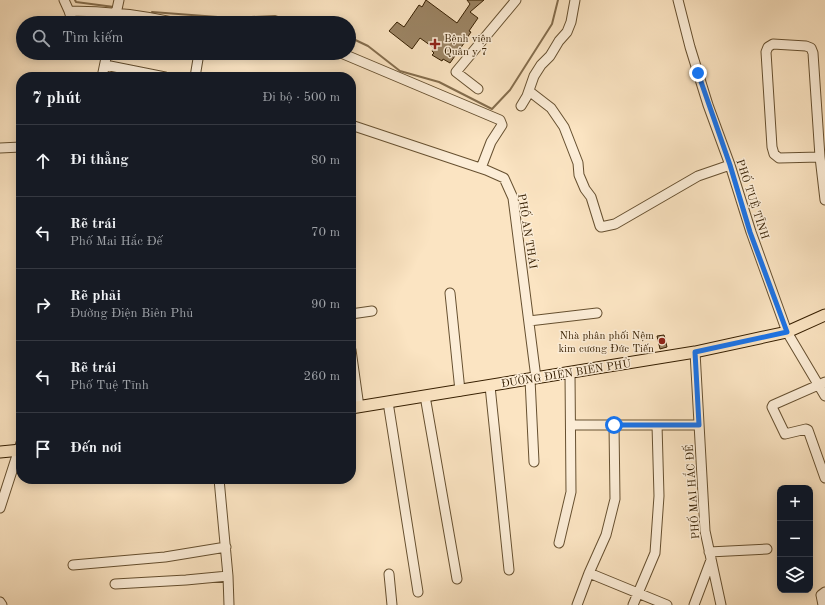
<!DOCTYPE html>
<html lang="vi">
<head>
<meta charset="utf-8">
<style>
	body { margin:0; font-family:"Old Standard TT",serif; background:#20242c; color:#f1f3f6 }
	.controls { position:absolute; right:12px; bottom:12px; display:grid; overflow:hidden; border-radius:8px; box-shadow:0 2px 10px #0003 }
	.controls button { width:36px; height:36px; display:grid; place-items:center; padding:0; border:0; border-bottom:1px solid #363941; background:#171b24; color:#f1f3f6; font:20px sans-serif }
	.stop { position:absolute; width:12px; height:12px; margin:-9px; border:3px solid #1a73e8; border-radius:50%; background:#fff }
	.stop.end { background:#1a73e8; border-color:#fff; box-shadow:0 1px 4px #0008 }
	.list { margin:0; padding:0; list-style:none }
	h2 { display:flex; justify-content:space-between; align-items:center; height:52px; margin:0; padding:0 16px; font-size:17px }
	h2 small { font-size:13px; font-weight:400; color:#9ea1a6 }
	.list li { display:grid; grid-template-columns:26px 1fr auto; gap:12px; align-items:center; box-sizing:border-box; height:72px; padding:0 16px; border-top:1px solid #363941 }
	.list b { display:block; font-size:15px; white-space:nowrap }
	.list p { margin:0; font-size:13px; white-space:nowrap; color:#9ea1a6 }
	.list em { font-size:13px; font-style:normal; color:#9ea1a6 }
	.icon { flex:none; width:22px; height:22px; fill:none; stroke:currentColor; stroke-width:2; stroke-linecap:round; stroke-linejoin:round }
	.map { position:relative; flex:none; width:825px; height:605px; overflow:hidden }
	.search { position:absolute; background:#171b24; box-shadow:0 2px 10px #0003; left:16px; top:16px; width:340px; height:44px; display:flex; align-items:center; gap:10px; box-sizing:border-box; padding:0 14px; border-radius:22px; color:#9ea1a6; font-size:15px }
	.panel { position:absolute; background:#171b24; box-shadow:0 2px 10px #0003; left:16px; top:72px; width:340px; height:412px; border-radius:16px }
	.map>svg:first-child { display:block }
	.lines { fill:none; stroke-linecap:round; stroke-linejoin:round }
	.stream { stroke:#846d4d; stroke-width:2 }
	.building { fill:#9c8565; stroke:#351e00 }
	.minor-casing { stroke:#665030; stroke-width:11 }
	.major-casing { stroke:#351e00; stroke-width:13 }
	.minor { stroke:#fcedd7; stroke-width:9 }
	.major { stroke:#fbe4c2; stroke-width:11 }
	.route { stroke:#1a73e8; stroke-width:5 }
	.poi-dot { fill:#8f2418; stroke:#fcedd7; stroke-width:1.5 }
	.labels { text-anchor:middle; stroke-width:3; stroke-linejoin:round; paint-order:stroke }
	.poi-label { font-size:11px; fill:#351e00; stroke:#fcedd7; text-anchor:start }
	.street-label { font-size:11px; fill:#351e00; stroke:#fcedd7 }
</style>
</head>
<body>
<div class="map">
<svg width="825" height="605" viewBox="0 0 825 605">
	<rect width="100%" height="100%" fill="#fbe4c2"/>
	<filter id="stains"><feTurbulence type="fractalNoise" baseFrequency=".005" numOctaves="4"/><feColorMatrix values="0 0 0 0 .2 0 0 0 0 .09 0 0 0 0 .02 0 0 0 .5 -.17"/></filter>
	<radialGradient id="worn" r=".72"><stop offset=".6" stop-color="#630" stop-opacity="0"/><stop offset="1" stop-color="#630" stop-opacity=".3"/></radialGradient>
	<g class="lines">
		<path class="stream" d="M 75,0 L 76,2 L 114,7
			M 152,12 L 231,18 L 275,16 L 294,23
			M 349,37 L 368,46 L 400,71 L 439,82 L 492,109 L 510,90 L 552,24 L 558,0"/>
	</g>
	<path class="building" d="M 426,0 L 457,23 L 470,4 L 467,0 L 484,0 L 470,12 L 478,18 L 469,31 L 471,32 L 467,38 L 467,39 L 450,63 L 443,59 L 442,61 L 432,55 L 434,53 L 432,51 L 434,48 L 420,38 L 412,49 L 389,31 L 397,22 L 404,27 L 419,5 L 422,7 Z
		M 664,335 L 667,347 L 660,349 L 657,336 Z"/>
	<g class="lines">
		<defs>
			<path id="minor" d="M 64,0 L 69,11 C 105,11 142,15 178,23
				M 678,0 L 690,47 L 708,105 L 730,165 L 751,232 L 787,332 L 825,396
				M 69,11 L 73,23
				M 114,23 L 119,0
				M 341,53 L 500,120 L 502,125 L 491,142 L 481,168
				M 105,65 L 165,77
				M 102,77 L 107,53
				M 195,77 L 199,53
				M 478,89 L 456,72 L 516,0
				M 529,91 L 551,108 L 564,127 L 578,163 L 579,175 L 585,189 L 591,197 L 600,226 L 601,227 L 615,224 L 698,176 L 730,165
				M 521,106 L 527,96 L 534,76 L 541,65 L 550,56 L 559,41 L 567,32 L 571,22 L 575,0
				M 351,125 L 486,170 L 504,178 L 513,198 L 536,378
				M 0,148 L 21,147
				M 820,157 L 779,158 L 774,154 L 772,147 L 766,52 L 768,47 L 773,44 L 806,46 L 811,48 L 813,53 L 820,157 L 825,200
				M 450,293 L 460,391
				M 351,314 L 372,311
				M 529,321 L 597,313
				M 351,350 L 359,407
				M 695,352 L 705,531 L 721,605
				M 530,379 L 534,462
				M 825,382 L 773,405 L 772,407 L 785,434 L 806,429 L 808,430 L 825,478
				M 490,386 L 509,570
				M 425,396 L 457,579
				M 388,402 L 418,592
				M 571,425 L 699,425
				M 219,479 L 228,576 L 229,605
				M 0,508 L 21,443
				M 559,543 L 571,492 L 570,373
				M 709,552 L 767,549
				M 73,565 L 165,557 L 226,547
				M 589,573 L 667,605
				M 389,574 L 392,605
				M 115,584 L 186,580 L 228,576
				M 0,602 L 2,605
				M 577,605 L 589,573 L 606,535 L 615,499 L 614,425
				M 633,605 L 655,553 L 659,496 L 657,425
				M 694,605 L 711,560
				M 823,605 L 821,595 L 825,592"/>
			<path id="major" d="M 351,408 L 695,352 L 787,332 L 825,315
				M 0,452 L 21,450"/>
		</defs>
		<use href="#minor" class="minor-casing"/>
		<use href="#major" class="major-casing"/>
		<use href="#minor" class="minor"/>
		<use href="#major" class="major"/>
	</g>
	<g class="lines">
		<path class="route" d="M 614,425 L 699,425 L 695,352 L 787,332 L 750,232 L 730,165 L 698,73"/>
	</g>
	<g class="poi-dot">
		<path d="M433 38h4v4h4v4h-4v4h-4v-4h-4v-4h4z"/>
		<circle cx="662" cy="341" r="4"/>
	</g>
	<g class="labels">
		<g class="poi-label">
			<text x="444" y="42">Bệnh viện<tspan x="444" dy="13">Quân y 7</tspan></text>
			<text x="654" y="339" text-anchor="end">Nhà phân phối Nệm<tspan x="654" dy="13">kim cương Đức Tiến</tspan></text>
		</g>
		<g class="street-label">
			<text transform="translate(753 199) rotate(72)" y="4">PHỐ TUỆ TĨNH</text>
			<text transform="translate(528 231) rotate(81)" y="4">PHỐ AN THÁI</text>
			<text transform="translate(566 373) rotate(-9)" y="4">ĐƯỜNG ĐIỆN BIÊN PHỦ</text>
			<text transform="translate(692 492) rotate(-94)" y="4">PHỐ MAI HẮC ĐẾ</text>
		</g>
	</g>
	<rect width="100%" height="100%" filter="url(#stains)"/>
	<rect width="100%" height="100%" fill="url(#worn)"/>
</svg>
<div class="controls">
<button>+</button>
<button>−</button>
<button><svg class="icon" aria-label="layers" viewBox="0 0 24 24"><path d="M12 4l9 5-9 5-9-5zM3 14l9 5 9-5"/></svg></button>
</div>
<div class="stop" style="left:614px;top:425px"></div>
<div class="stop end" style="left:698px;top:73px"></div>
<div class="search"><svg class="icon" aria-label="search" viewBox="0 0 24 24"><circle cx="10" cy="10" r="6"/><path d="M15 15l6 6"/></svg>Tìm kiếm</div>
<section class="panel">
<h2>7 phút<small>Đi bộ · 500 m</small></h2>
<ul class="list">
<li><svg class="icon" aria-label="ahead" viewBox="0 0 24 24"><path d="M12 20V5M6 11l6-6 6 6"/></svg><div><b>Đi thẳng</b></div><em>80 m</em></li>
<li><svg class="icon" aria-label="left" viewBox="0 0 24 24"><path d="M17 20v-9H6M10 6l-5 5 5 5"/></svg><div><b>Rẽ trái</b><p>Phố Mai Hắc Đế</p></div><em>70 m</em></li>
<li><svg class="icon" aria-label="right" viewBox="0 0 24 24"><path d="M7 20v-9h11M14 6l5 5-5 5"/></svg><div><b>Rẽ phải</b><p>Đường Điện Biên Phủ</p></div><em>90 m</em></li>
<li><svg class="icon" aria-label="left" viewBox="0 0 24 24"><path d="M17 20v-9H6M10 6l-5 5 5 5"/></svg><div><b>Rẽ trái</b><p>Phố Tuệ Tĩnh</p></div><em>260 m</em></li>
<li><svg class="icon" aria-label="arrive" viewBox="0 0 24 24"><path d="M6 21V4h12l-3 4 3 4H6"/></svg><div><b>Đến nơi</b></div></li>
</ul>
</section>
</div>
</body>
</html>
